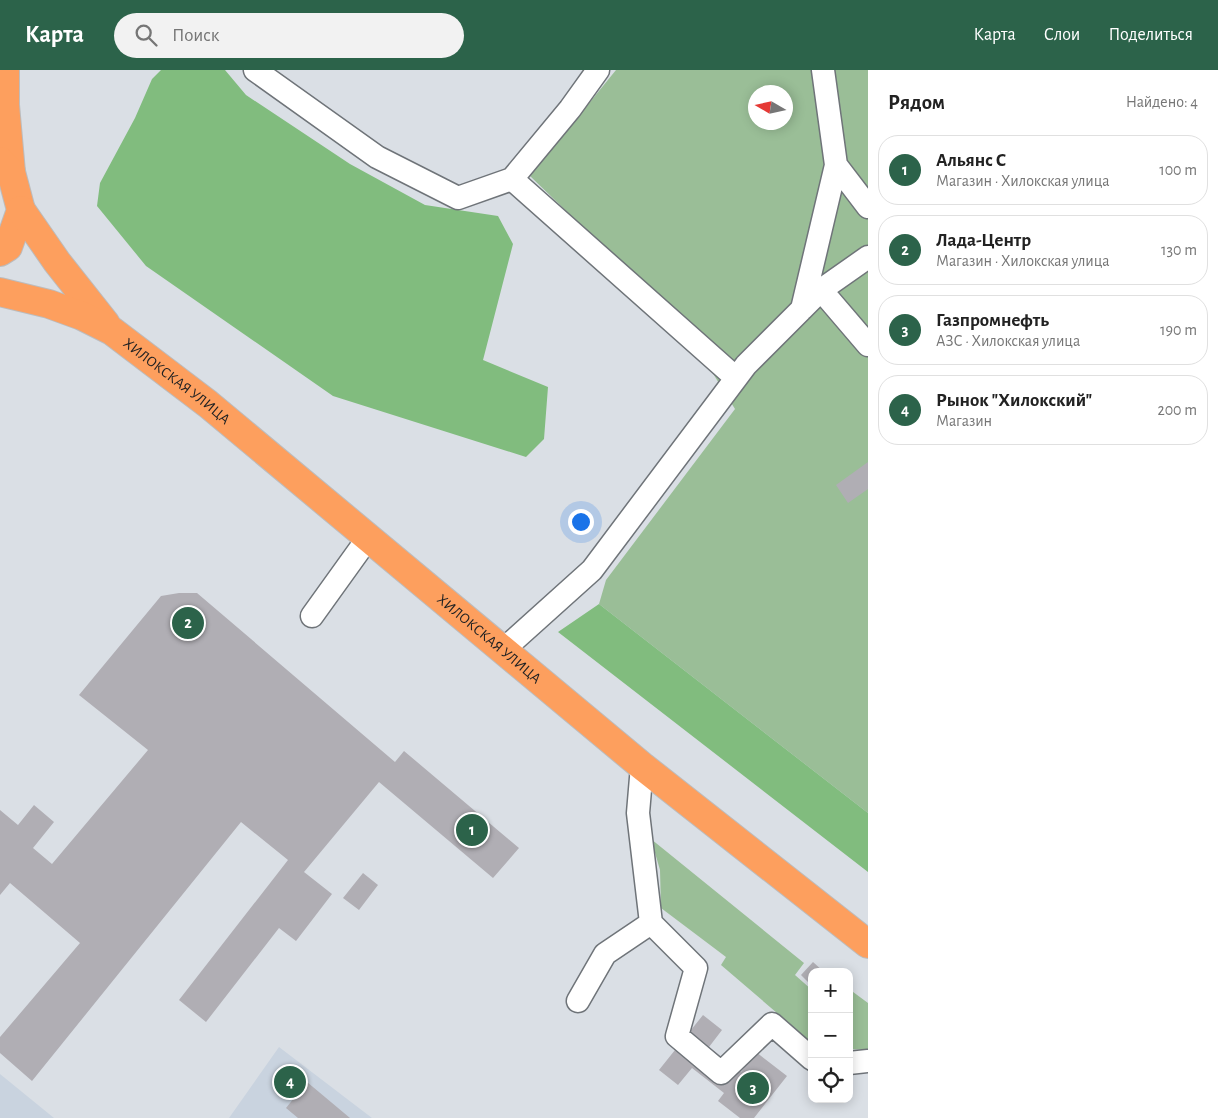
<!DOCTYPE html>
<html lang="ru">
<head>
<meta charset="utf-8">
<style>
	body { margin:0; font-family:"Alegreya Sans",sans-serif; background:#f2f2f2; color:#222 }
	.controls { position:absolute; right:15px; bottom:15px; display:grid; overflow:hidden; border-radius:10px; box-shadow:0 2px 12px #0003 }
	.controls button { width:45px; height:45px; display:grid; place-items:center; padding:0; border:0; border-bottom:1px solid #e0e0e0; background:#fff; color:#222; font:25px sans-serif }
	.compass { position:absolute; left:748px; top:15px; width:45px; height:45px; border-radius:50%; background:#fff; box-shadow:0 2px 12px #0003; rotate:279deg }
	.you { position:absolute; left:580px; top:451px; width:18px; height:18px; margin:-12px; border:4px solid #fff; border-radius:50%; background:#1a73e8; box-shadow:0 0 0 8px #1a73e833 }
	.badge { display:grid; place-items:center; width:32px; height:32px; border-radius:50%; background:#2c634a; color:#fff; font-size:16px; font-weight:700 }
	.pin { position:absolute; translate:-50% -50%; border:2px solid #fff; box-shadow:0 1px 5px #0006 }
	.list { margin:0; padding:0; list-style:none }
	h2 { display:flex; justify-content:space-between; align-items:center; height:65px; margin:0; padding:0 20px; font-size:21px }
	h2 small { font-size:16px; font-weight:400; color:#767676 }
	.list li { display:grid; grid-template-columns:32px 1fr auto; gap:15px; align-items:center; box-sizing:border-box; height:70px; margin:0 10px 10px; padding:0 10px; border:1px solid #e0e0e0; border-radius:20px }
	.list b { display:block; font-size:19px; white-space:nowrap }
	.list p { margin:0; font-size:16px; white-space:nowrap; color:#767676 }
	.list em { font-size:16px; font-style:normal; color:#767676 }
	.icon { flex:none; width:28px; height:28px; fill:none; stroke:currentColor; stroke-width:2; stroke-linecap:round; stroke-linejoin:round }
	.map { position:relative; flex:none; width:868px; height:1048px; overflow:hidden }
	header { display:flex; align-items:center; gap:30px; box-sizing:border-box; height:70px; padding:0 25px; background:#2c634a; color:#fff }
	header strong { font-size:24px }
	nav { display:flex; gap:28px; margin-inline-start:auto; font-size:18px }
	.search { width:350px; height:45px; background:#f2f2f2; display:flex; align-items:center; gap:12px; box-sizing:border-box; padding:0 18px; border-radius:28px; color:#767676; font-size:19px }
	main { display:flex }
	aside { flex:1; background:#fff }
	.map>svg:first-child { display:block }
	.built { fill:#c9d3df }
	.green { fill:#9abe97; fill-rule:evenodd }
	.forest { fill:#81bc7e }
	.building { fill:#b0aeb4 }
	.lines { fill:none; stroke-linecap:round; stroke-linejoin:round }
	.minor-casing { stroke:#6f7479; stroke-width:25 }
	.highway-casing { stroke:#bcbcbd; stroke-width:30 }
	.minor { stroke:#fff; stroke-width:22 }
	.highway { stroke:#fd9f5e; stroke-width:28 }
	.labels { text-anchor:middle; stroke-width:4; stroke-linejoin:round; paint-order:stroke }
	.street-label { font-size:15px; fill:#1e2022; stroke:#dadfe5 }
</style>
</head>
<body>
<header>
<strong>Карта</strong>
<div class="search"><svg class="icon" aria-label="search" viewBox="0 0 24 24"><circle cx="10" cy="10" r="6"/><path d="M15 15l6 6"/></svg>Поиск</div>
<nav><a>Карта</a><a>Слои</a><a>Поделиться</a></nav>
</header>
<main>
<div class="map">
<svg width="868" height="1048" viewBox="0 0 868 1048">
	<rect width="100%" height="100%" fill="#dadfe5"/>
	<path class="built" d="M 279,977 L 372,1048 L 229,1048 Z
		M 0,1004 L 54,1048 L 0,1048 Z"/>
	<path class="green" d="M 616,0 L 868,0 L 868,743 L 599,534 L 606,510 L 735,339 L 681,252 L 530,106 ZM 756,22 L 786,22 L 786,52 L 756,52 Z
		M 651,769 L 804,893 L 795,905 L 812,920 L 812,973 L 721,895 L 726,887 L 661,838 L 660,800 Z
		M 849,919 L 868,933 L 868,980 L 849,979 Z"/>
	<path class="forest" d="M 161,0 L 225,0 L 246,25 L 350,94 L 425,135 L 498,146 L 513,174 L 483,290 L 548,317 L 544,369 L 526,387 L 333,326 L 146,196 L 97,136 L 100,113 L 135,48 L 152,9 Z
		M 599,534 L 868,743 L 868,802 L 558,562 Z"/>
	<path class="building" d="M 868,392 L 868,419 L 848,433 L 836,415 Z
		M 179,523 L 197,523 L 395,692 L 404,681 L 519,778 L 493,808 L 379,712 L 304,802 L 332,824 L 296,871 L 279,858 L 206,952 L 179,930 L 288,790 L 241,752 L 32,1011 L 0,983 L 0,967 L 80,873 L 10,813 L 0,825 L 0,740 L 18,755 L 34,735 L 54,752 L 33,778 L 52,794 L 148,680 L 79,625 L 161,526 Z
		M 363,803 L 378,815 L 359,840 L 343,828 Z
		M 813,892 L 824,902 L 812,902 L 812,916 L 801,905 Z
		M 703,945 L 722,960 L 709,977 L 741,1002 L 756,982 L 787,1006 L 754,1048 L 740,1048 L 718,1031 L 724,1023 L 692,998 L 678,1015 L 659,1000 Z
		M 307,1012 L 350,1048 L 298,1048 L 286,1038 Z"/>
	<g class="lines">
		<defs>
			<path id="minor" d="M 255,0 L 377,87 L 458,128 L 512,109 L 736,308
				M 836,95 L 868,137
				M 512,109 L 570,39 L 598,0
				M 821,220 L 868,275
				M 802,239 L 836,95 L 823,0
				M 312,546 L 368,468
				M 503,580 L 592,500 L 746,295 L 821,220 L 868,187
				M 642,696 L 638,743 L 651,853 L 696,898 L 677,966 L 721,1003 L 772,954 L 812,989
				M 578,931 L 605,884 L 651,853
				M 849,993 L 868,991"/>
			<g id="highway">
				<path d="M 5,0 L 5,35 L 11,102"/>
				<path d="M 0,91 L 11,102 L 21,140 L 8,177 L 0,182"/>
				<path d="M 21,140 L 57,192 L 106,254"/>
				<path id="s1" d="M 0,222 L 49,234 L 82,246 L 112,261 L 208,334 L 642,696 L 868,874"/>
			</g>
		</defs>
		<use href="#minor" class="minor-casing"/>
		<use href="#highway" class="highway-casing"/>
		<use href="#minor" class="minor"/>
		<use href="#highway" class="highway"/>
	</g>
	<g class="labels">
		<g class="street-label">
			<text dy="5" stroke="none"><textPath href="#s1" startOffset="201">ХИЛОКСКАЯ УЛИЦА</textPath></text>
			<text dy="5" stroke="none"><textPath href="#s1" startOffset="606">ХИЛОКСКАЯ УЛИЦА</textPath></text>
		</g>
	</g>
</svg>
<div class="controls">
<button>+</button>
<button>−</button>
<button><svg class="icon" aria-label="locate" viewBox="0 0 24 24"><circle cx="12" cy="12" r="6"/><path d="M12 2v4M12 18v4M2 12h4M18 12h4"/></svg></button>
</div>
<svg class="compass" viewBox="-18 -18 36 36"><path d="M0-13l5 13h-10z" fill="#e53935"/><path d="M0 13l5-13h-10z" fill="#767676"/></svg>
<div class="you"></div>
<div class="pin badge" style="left:472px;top:760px">1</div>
<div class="pin badge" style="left:188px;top:553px">2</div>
<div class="pin badge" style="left:753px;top:1018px">3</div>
<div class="pin badge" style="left:290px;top:1012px">4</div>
</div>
<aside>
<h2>Рядом<small>Найдено: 4</small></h2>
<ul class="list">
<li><span class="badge">1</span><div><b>Альянс С</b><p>Магазин · Хилокская улица</p></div><em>100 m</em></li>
<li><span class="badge">2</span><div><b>Лада-Центр</b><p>Магазин · Хилокская улица</p></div><em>130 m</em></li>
<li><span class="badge">3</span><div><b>Газпромнефть</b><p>АЗС · Хилокская улица</p></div><em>190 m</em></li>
<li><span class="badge">4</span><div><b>Рынок &quot;Хилокский&quot;</b><p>Магазин</p></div><em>200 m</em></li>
</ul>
</aside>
</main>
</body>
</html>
